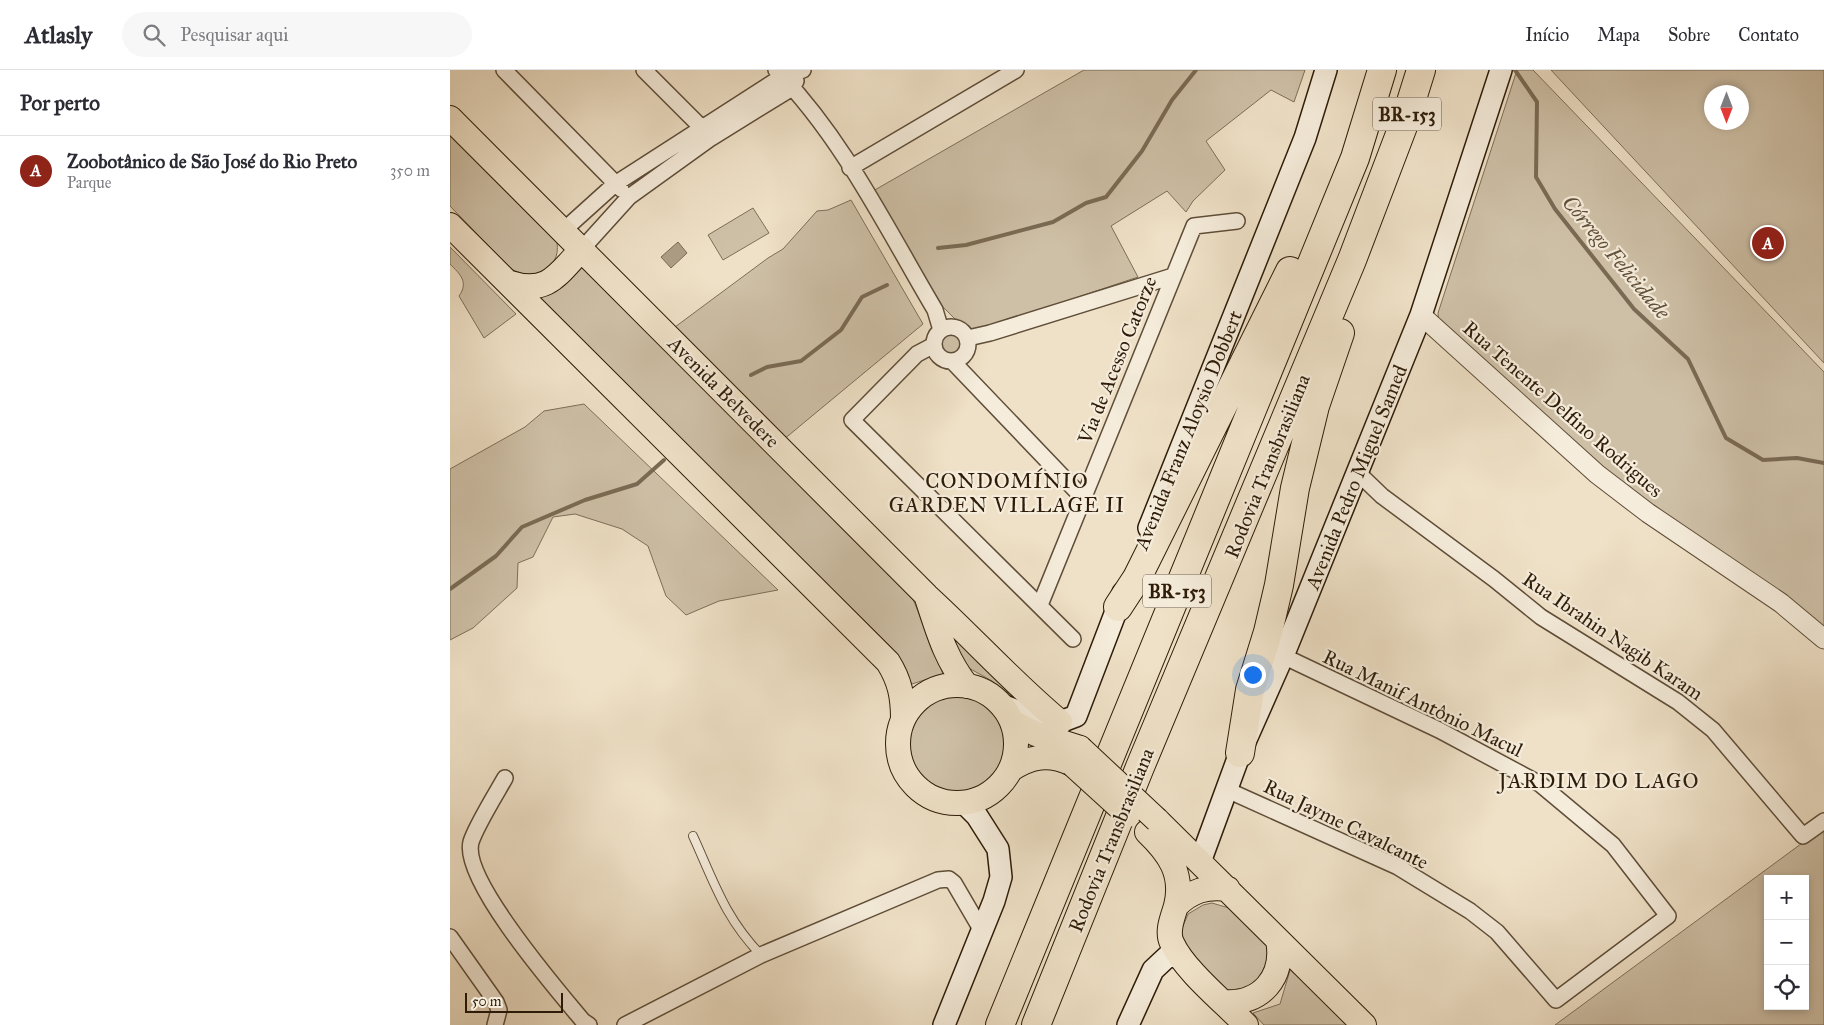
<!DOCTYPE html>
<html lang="pt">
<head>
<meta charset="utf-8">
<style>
	body { margin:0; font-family:"IM FELL Great Primer",serif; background:#f7f7f7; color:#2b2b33 }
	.controls { position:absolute; right:15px; bottom:15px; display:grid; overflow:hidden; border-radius:0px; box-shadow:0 2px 8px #0003 }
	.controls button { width:45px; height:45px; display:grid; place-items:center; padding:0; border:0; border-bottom:1px solid #e1e1e2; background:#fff; color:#2b2b33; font:25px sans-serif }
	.compass { position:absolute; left:1254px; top:15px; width:45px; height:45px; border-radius:50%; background:#fff; box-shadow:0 2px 8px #0003; rotate:180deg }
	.scale { position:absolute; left:15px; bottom:12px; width:98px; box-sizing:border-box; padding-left:5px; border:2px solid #2e1c08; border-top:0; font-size:14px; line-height:18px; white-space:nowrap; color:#2e1c08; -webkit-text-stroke:4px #f5ecdb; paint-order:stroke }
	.you { position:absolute; left:802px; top:604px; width:18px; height:18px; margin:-12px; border:4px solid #fff; border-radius:50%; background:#1a73e8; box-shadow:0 0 0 8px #1a73e833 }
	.badge { display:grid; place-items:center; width:32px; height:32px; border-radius:50%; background:#8f2418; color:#fff; font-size:16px; font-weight:700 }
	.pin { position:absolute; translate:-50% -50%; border:2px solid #fff; box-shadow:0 1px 5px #0006 }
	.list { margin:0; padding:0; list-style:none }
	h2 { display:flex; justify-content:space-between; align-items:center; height:65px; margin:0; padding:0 20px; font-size:21px }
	h2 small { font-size:16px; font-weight:400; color:#7c7c81 }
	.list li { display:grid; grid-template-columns:32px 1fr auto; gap:15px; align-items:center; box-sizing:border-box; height:70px; padding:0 20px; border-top:1px solid #e1e1e2 }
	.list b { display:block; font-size:19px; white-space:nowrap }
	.list p { margin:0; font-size:16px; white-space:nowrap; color:#7c7c81 }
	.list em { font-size:16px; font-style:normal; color:#7c7c81 }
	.icon { flex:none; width:28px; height:28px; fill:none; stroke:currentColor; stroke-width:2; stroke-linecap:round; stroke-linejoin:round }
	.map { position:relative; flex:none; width:1374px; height:955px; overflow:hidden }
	header { display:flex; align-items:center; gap:30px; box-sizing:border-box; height:70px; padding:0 25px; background:#fff; border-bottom:1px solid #e1e1e2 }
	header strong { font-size:24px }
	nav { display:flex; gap:28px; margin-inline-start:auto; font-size:18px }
	.search { width:350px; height:45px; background:#f7f7f7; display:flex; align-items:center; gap:12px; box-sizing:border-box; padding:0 18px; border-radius:28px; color:#7c7c81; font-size:19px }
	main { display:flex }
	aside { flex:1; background:#fff }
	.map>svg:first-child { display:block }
	.green { fill:#cec0a7; stroke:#7e6e58; fill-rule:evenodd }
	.water { fill:#ad9e86; stroke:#7a6a54 }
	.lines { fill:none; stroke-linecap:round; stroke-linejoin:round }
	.stream { stroke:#7a6a54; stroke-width:4 }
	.service-casing { stroke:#5e4d38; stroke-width:10 }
	.minor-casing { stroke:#5e4d38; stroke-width:18 }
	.tertiary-casing { stroke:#5e4d38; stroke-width:21 }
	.secondary-casing { stroke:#2e1c08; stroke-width:24 }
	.primary-casing { stroke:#2e1c08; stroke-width:26 }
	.motorway-casing { stroke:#2e1c08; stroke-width:30 }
	.service { stroke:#f5ecdb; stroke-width:8 }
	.minor { stroke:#f5ecdb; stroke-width:15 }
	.tertiary { stroke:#f5ecdb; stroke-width:19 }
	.secondary { stroke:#f5ecdb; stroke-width:21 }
	.primary { stroke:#efe1c7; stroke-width:24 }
	.motorway { stroke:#efe1c7; stroke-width:28 }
	.primary-bridge-casing { stroke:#2e1c08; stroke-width:26; stroke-linecap:butt }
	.primary-bridge { stroke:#efe1c7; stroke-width:24 }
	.labels { text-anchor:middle; stroke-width:4.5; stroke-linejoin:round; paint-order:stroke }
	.shield { fill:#f5ecdb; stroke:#6a5a47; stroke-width:1 }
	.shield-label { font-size:19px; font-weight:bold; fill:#2e1c08 }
	.street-label { font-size:20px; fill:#2e1c08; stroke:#f5ecdb }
	.water-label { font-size:21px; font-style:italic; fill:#61503a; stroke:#f5ecdb }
	.neighbourhood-label { font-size:21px; letter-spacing:1px; fill:#2e1c08; stroke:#f5ecdb }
</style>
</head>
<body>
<header>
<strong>Atlasly</strong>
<div class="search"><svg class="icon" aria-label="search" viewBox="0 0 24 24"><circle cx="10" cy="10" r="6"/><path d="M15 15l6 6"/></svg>Pesquisar aqui</div>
<nav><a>Início</a><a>Mapa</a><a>Sobre</a><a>Contato</a></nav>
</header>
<main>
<aside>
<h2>Por perto<small></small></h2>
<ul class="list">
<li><span class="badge">A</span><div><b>Zoobotânico de São José do Rio Preto</b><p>Parque</p></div><em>350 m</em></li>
</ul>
</aside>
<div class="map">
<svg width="1374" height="955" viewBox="0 0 1374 955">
	<rect width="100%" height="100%" fill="#efe1c7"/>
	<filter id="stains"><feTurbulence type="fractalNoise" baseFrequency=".004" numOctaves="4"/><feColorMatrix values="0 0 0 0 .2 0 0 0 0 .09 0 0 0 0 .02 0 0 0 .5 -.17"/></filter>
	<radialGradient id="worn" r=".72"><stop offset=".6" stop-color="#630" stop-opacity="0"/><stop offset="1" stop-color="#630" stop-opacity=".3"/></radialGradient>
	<path class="green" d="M 634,0 L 855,0 L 844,32 L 821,20 L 756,71 L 775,100 L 743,131 L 736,142 L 717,121 L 661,156 L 688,207 L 526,261 L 505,249 L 493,237 L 423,121 Z
		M 1067,0 L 1083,0 L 1374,302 L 1374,561 L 1201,440 L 989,253 L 988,243 Z
		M 1101,0 L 1374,0 L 1374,293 ZM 1262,22 L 1292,22 L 1292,52 L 1262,52 Z
		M 0,65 L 107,172 C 109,188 103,194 92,204 L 75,205 L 61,199 L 0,136 Z
		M 401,130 L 473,254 L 333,370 L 225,257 L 318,188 L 333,179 L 367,141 L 378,140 Z
		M 303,138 L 319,163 L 273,190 L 258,165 Z
		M 0,177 L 66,244 L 34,268 L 9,226 C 19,212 10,204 0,194 Z
		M 134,195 L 310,371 L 463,529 L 493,604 L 462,614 L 441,577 L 88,226 Z
		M489 274a12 12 0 1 1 24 0a12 12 0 1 1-24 0Z
		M 134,334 L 328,520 L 269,531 L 236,545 L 216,526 L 198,476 L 172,459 L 125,444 L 103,447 L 83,487 L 68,493 L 67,518 L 23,558 L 0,570 L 0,399 L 75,357 L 94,341 Z
		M 497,561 L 569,631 L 542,611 L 517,597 Z
		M457 675a50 50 0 1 1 100 0a50 50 0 1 1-100 0Z
		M 1374,757 L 1374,955 L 1105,955 ZM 1318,809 L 1355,809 L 1355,936 L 1318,936 Z
		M 762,833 L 779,838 L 816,874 L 820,890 L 807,918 L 776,921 L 733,878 L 731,861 L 738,844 L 753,835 Z
		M 841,897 L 900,955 L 814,955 L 803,943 L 830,934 Z"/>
	<path class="water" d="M 228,172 L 237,183 L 221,198 L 211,187 Z"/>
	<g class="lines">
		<path class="stream" d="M 1065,0 L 1087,32 L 1086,107 L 1105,139 L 1184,239 L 1238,289 L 1276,368 L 1313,390 L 1347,388 L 1374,393
			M 488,178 L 516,175 L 603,152 L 636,133 L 656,127 L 692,81 L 722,30 L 746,0
			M 301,305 L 317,297 L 351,291 L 391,260 L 412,227 L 437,215
			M 0,519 L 46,486 L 72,457 L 135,430 L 187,414 L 214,390"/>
		<defs>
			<path id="service" d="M 243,766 C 264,812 275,848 311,885"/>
			<path id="minor" d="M 54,0 L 171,119
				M 194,0 L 257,63
				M 326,0 C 393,68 437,159 485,240 L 491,260
				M 400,98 L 566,0
				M 114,160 L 165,114 L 333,6 L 353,0
				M 132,179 L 179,127 L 261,68 L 342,18 L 346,11
				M484 274a17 17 0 1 1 34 0a17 17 0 1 1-34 0Z
				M 518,268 L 540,263 L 723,206
				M 484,275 L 467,284 L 402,350 L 623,569
				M 503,292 L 634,429
				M 907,402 L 932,426 L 1044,509 L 1091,547 L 1228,632 L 1263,660 L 1353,766 L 1374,751
				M 590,535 L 744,156 L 787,151
				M 55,708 C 46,724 26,756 21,772 C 11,809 108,921 133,951 L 139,955
				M 775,719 L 948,797 L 1020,841 L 1047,862 L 1106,930 L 1218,846 L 1163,775 L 1090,714 L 989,660 L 833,586
				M 0,867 L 46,932 L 49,940 L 45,955
				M 175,955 L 311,885 L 488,810 L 499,809 L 504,813 L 532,861"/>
			<path id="tertiary" d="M 971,245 L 1147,404 L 1198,443 L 1331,533 L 1374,569"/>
			<path id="secondary" d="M 699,458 L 855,68 L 876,0
				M 552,635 L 578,645 L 610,652 L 626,646 L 673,523
				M 750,792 L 790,683 L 833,586 L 971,245 L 1051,0
				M 494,955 L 544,831 L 551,807 L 548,779 L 527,746 L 514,733
				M 678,955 L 703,900 L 718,886 L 731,887"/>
			<path id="primary" d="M 0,48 L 477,526 C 522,567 563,613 610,652
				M 0,155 L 438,592 C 450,611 453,627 453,649
				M 60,213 C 98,225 108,204 132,179
				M 477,528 C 488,561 495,588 517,616
				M448 674a59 59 0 1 1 118 0a59 59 0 1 1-118 0Z
				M 562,652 L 586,664 L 630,678
				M 560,700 C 581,686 599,683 622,694
				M 707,750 L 914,955
				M 697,762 C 719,783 734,804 726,836 C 723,847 716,861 722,873 C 734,900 775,933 796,955
				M 726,836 C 741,821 756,816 778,819
				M 773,932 C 811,935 835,907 828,870"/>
			<path id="motorway" d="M 668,537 L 687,508 L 840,201
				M 790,683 L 800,620 L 818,562 L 829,515 L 845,418 L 865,336 L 890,263
				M 550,955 L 905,88 L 932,0
				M 586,955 L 690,697 L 902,190 L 955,51 L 971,0"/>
		</defs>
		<use href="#service" class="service-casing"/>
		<use href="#minor" class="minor-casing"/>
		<use href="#tertiary" class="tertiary-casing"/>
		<use href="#secondary" class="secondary-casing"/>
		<use href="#primary" class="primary-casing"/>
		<use href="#motorway" class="motorway-casing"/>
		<use href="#service" class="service"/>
		<use href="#minor" class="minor"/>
		<use href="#tertiary" class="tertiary"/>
		<use href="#secondary" class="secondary"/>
		<use href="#primary" class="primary"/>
		<use href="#motorway" class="motorway"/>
		<defs>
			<path id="primary-bridge" d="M 630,678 L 707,750
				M 622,694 L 678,745"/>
		</defs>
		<use href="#primary-bridge" class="primary-bridge-casing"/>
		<use href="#primary-bridge" class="primary-bridge"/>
	</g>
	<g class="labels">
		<g class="shield">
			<rect x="923" y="27.5" width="68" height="33" rx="4"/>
			<rect x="693" y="504.5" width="68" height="33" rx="4"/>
		</g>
		<g class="shield-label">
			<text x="957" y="51">BR-153</text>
			<text x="727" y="528">BR-153</text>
		</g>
		<g class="street-label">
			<text transform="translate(667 290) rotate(-68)" y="7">Via de Acesso Catorze</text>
			<text transform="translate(274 322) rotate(45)" y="7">Avenida Belvedere</text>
			<text transform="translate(1113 339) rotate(41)" y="7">Rua Tenente Delfino Rodrigues</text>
			<text transform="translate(738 360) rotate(-68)" y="7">Avenida Franz Aloysio Dobbert</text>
			<text transform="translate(817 396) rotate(-68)" y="7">Rodovia Transbrasiliana</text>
			<text transform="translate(906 407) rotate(-68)" y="7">Avenida Pedro Miguel Samed</text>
			<text transform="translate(1163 566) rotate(34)" y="7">Rua Ibrahin Nagib Karam</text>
			<text transform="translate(973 633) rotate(26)" y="7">Rua Manif Antônio Macul</text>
			<text transform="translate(896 754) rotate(26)" y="7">Rua Jayme Cavalcante</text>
			<text transform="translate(661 770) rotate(-68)" y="7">Rodovia Transbrasiliana</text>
		</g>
		<g class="water-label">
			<text transform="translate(1166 187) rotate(50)" y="7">Córrego Felicidade</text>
		</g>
		<g class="neighbourhood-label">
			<text x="557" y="418">CONDOMÍNIO<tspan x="557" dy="24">GARDEN VILLAGE II</tspan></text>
			<text x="1149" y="718">JARDIM DO LAGO</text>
		</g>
	</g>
	<rect width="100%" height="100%" filter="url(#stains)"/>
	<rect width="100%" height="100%" fill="url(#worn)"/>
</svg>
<div class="controls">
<button>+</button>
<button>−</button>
<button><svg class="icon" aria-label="locate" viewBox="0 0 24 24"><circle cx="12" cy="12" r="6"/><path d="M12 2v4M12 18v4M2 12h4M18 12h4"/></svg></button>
</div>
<svg class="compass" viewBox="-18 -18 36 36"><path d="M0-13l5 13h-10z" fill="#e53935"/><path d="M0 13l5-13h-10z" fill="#7c7c81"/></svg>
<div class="scale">50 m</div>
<div class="you"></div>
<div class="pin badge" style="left:1318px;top:173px">A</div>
</div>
</main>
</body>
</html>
